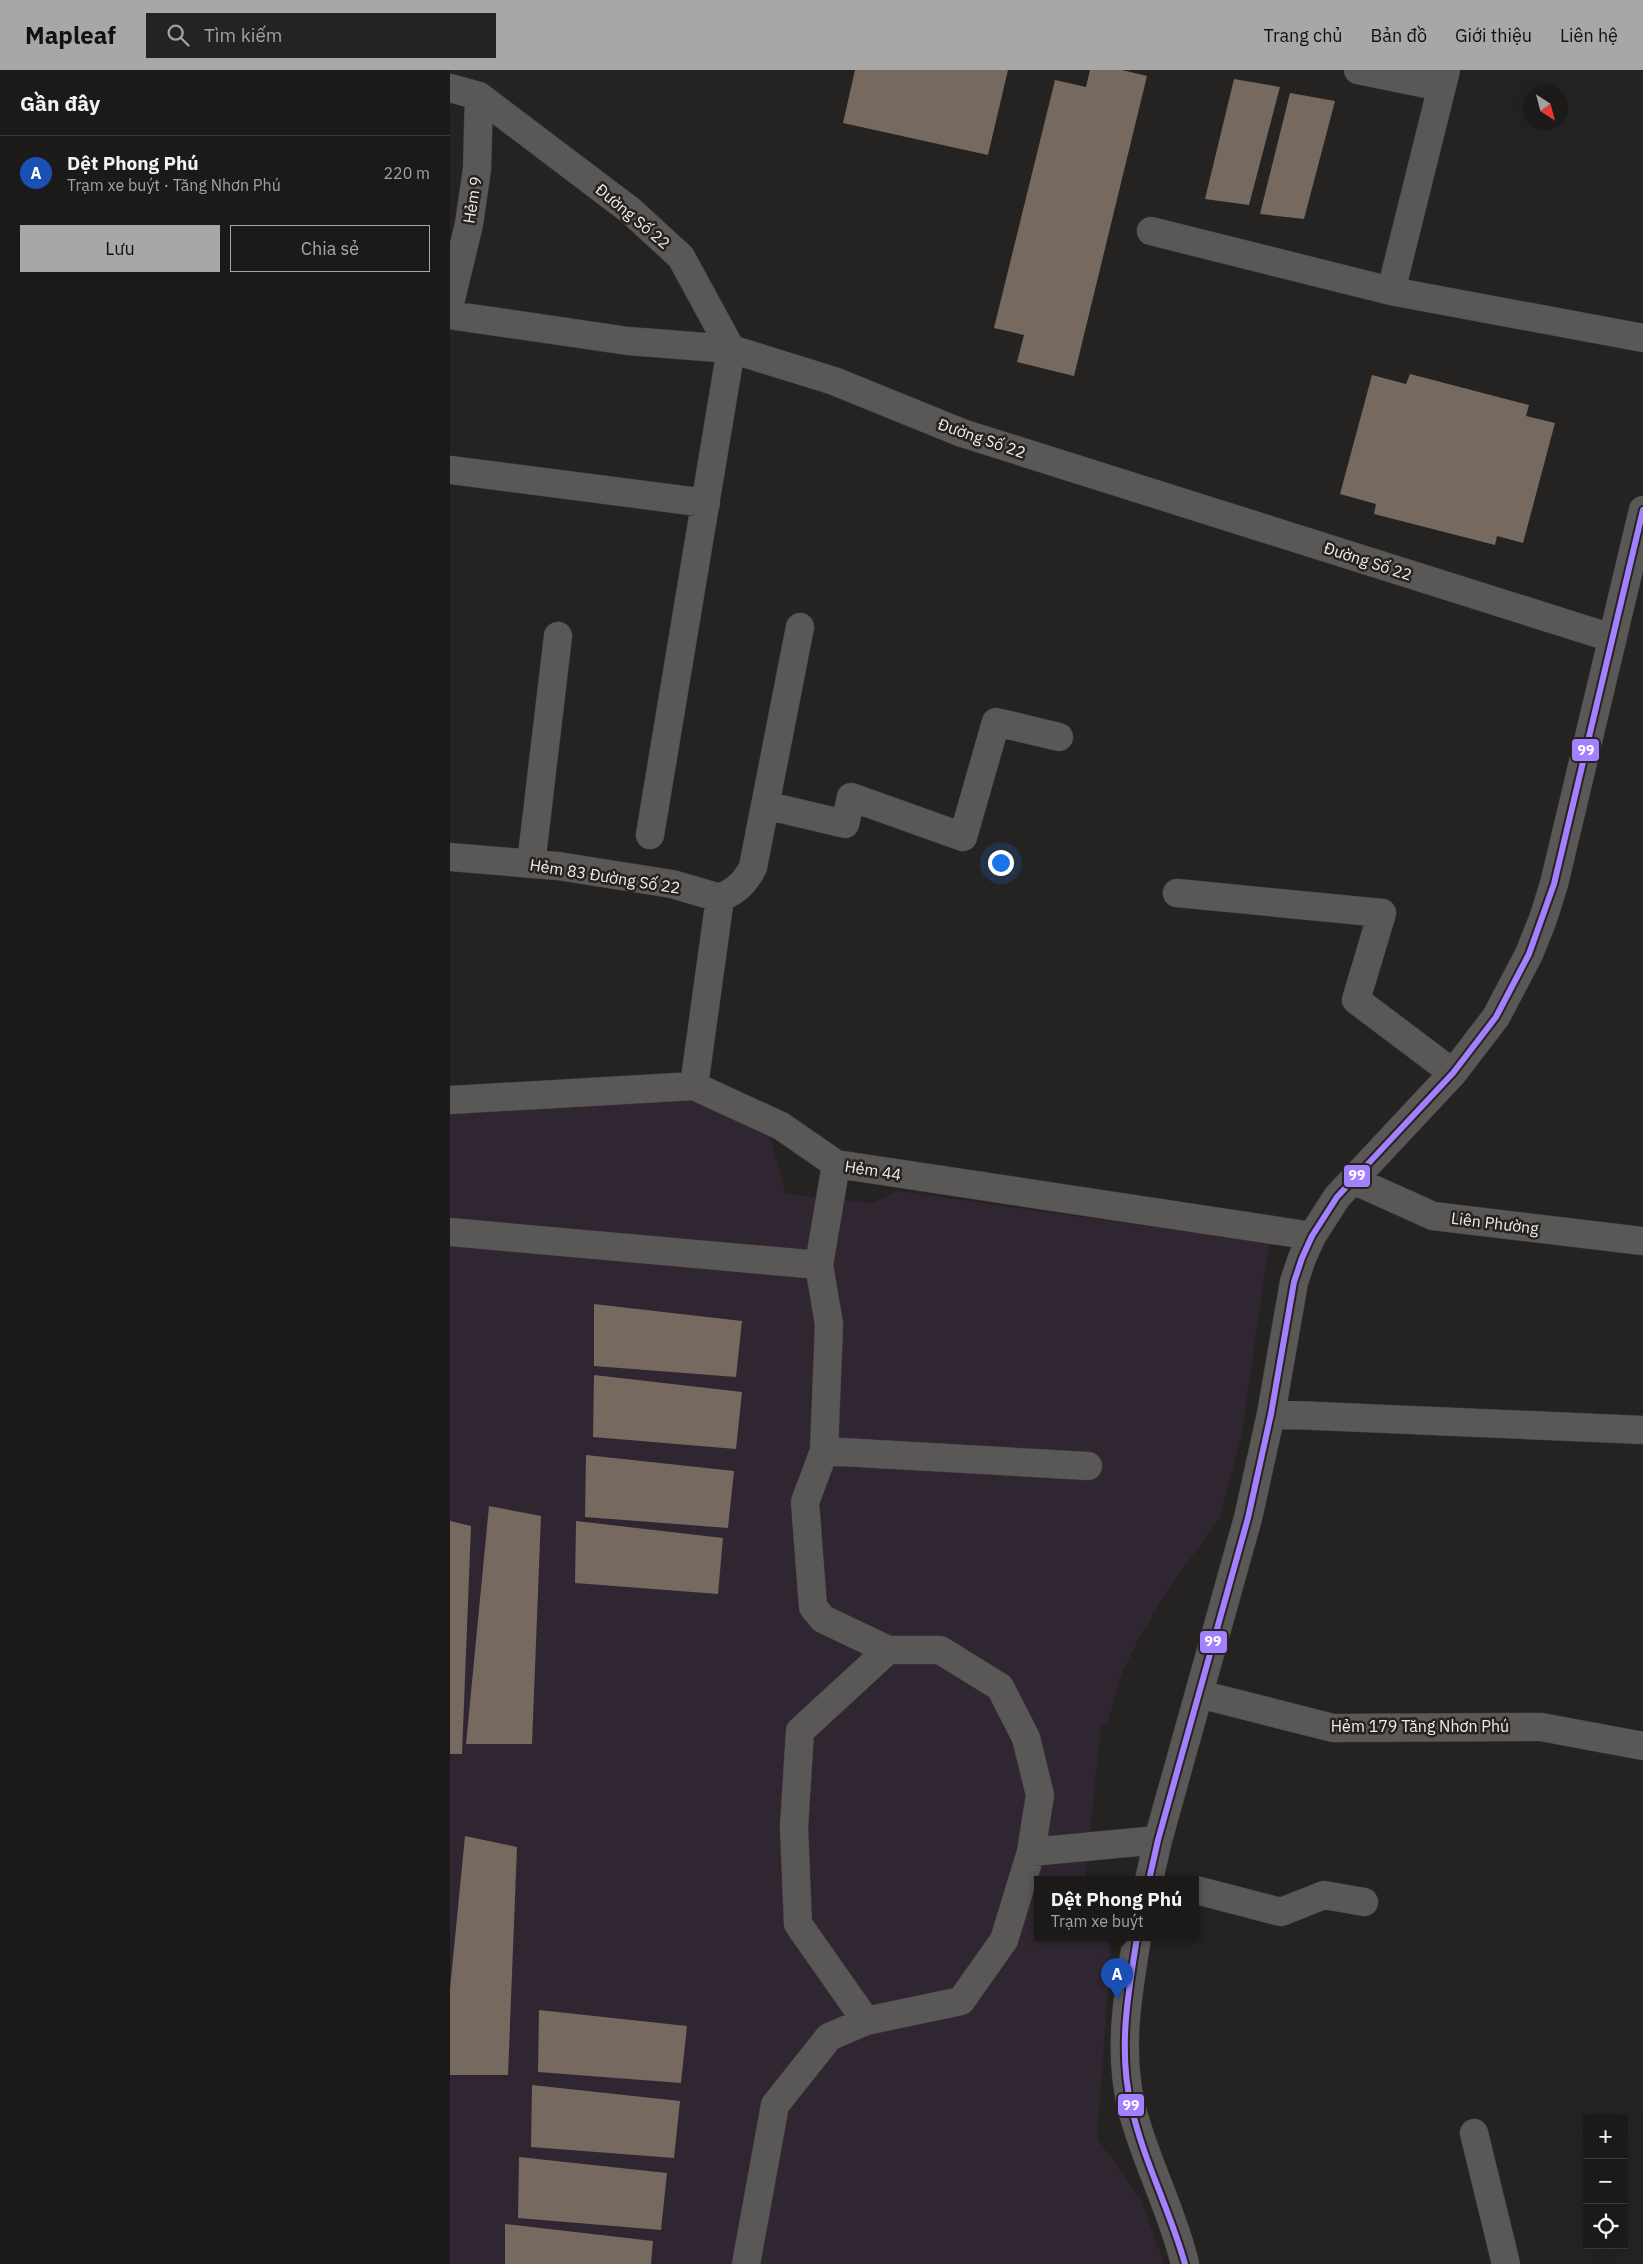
<!DOCTYPE html>
<html lang="vi">
<head>
<meta charset="utf-8">
<style>
	body { margin:0; font-family:"IBM Plex Sans",sans-serif; background:#252322; color:#f1f3f6 }
	.controls { position:absolute; right:15px; bottom:15px; display:grid; overflow:hidden; border-radius:0px; box-shadow:0 5px 20px #0002 }
	.controls button { width:45px; height:45px; display:grid; place-items:center; padding:0; border:0; border-bottom:1px solid #3a3838; background:#1c1a19; color:#f1f3f6; font:25px sans-serif }
	.compass { position:absolute; left:1073px; top:15px; width:45px; height:45px; border-radius:50%; background:#1c1a19; box-shadow:0 5px 20px #0002; rotate:144deg }
	.you { position:absolute; left:550px; top:792px; width:18px; height:18px; margin:-12px; border:4px solid #fff; border-radius:50%; background:#1a73e8; box-shadow:0 0 0 8px #1a73e833 }
	.badge { display:grid; place-items:center; width:32px; height:32px; border-radius:50%; background:#a9a7a5; color:#fff; font-size:16px; font-weight:700 }
	.pin { position:absolute; translate:-50% -41px; filter:drop-shadow(0 1px 2px #0008) }
	.pin::after { content:''; position:absolute; top:26px; width:18px; height:15px; background:inherit; clip-path:polygon(0 0,100% 0,50% 100%) }
	.popup { position:absolute; left:584px; top:1806px; width:165px; height:65px; box-sizing:border-box; display:grid; place-content:center; border-radius:0px; background:#1c1a19; filter:drop-shadow(0 1px 4px #0005); font-size:16px; white-space:nowrap; color:#a0a1a2 }
	.popup b { font-size:19px; color:#f1f3f6 }
	.popup::after { content:''; position:absolute; left:50%; top:100%; margin-left:-10px; border:10px solid transparent; border-top-color:#1c1a19 }
	.list { margin:0; padding:0; list-style:none }
	h2 { display:flex; justify-content:space-between; align-items:center; height:65px; margin:0; padding:0 20px; font-size:21px }
	h2 small { font-size:16px; font-weight:400; color:#a0a1a2 }
	.list li { display:grid; grid-template-columns:32px 1fr auto; gap:15px; align-items:center; box-sizing:border-box; height:75px; padding:0 20px; border-top:1px solid #3a3838 }
	.list b { display:block; font-size:19px; white-space:nowrap }
	.list p { margin:0; font-size:16px; white-space:nowrap; color:#a0a1a2 }
	.list em { font-size:16px; font-style:normal; color:#a0a1a2 }
	.actions { display:flex; gap:10px; padding:15px 20px }
	.actions a { flex:1; padding:11px 0; border:1px solid #a9a7a5; border-radius:0px; text-align:center; font-size:18px; color:#a9a7a5 }
	.actions .main { background:#a9a7a5; color:#111 }
	.icon { flex:none; width:28px; height:28px; fill:none; stroke:currentColor; stroke-width:2; stroke-linecap:round; stroke-linejoin:round }
	.map { position:relative; flex:none; width:1193px; height:2194px; overflow:hidden }
	header { display:flex; align-items:center; gap:30px; box-sizing:border-box; height:70px; padding:0 25px; background:#a9a7a5; color:#111 }
	header strong { font-size:24px }
	nav { display:flex; gap:28px; margin-inline-start:auto; font-size:18px }
	.search { width:350px; height:45px; background:#252322; display:flex; align-items:center; gap:12px; box-sizing:border-box; padding:0 18px; border-radius:0px; color:#a0a1a2; font-size:19px }
	main { display:flex }
	aside { flex:1; background:#1c1a19 }
	.map>svg:first-child { display:block }
	.industrial { fill:#302631 }
	.building { fill:#756960 }
	.lines { fill:none; stroke-linecap:round; stroke-linejoin:round }
	.minor-casing { stroke:#3f3d3c; stroke-width:29 }
	.minor { stroke:#595857; stroke-width:28 }
	.bus-1-casing { stroke:#262320; stroke-width:10 }
	.bus-1 { stroke:#a380ff; stroke-width:6 }
	.labels { text-anchor:middle; stroke-width:5; stroke-linejoin:round; paint-order:stroke }
	.street-label { font-size:16px; fill:#f0eeec; stroke:#262320 }
	.line-badge { stroke:#262320; stroke-width:2 }
	.badge-label { font-size:14px; text-anchor:middle; font-weight:bold; fill:#fff }
</style>
</head>
<body>
<header>
<strong>Mapleaf</strong>
<div class="search"><svg class="icon" aria-label="search" viewBox="0 0 24 24"><circle cx="10" cy="10" r="6"/><path d="M15 15l6 6"/></svg>Tìm kiếm</div>
<nav><a>Trang chủ</a><a>Bản đồ</a><a>Giới thiệu</a><a>Liên hệ</a></nav>
</header>
<main>
<aside>
<h2>Gần đây<small></small></h2>
<ul class="list">
<li><span class="badge" style="background:#1a4fb4">A</span><div><b>Dệt Phong Phú</b><p>Trạm xe buýt · Tăng Nhơn Phú</p></div><em>220 m</em></li>
</ul>
<div class="actions"><a class="main">Lưu</a><a>Chia sẻ</a></div>
</aside>
<div class="map">
<svg width="1193" height="2194" viewBox="0 0 1193 2194">
	<rect width="100%" height="100%" fill="#252321"/>
	<path class="industrial" d="M 231,1025 L 319,1064 L 336,1124 L 423,1133 L 447,1121 L 819,1173 L 791,1368 L 769,1449 L 722,1514 L 691,1564 L 670,1608 L 657,1655 L 651,1655 L 635,1810 L 588,1810 L 588,1868 L 662,1868 L 647,2068 L 691,2130 L 714,2194 L 0,2194 L 0,1036 Z"/>
	<path class="building" d="M 405,0 L 558,0 L 538,85 L 393,53 Z
		M 640,0 L 672,0 L 697,6 L 624,306 L 567,292 L 574,265 L 544,258 L 605,10 L 636,17 Z
		M 784,9 L 830,17 L 799,135 L 755,129 Z
		M 840,23 L 885,31 L 854,149 L 810,144 Z
		M 960,304 L 1079,335 L 1076,346 L 1105,353 L 1073,473 L 1047,466 L 1045,475 L 924,444 L 926,434 L 890,424 L 922,305 L 956,314 Z
		M 144,1234 L 292,1251 L 286,1307 L 144,1296 Z
		M 144,1305 L 292,1322 L 286,1379 L 143,1367 Z
		M 136,1385 L 284,1401 L 278,1458 L 135,1447 Z
		M 39,1436 L 91,1446 L 82,1674 L 16,1674 Z
		M 0,1451 L 21,1456 L 12,1684 L 0,1684 Z
		M 126,1451 L 273,1468 L 268,1524 L 125,1513 Z
		M 15,1766 L 67,1777 L 58,2005 L 0,2005 L 0,1919 Z
		M 89,1940 L 237,1956 L 231,2013 L 88,2002 Z
		M 82,2015 L 230,2031 L 224,2088 L 81,2077 Z
		M 69,2087 L 217,2103 L 211,2160 L 68,2148 Z
		M 55,2154 L 203,2171 L 201,2194 L 55,2194 Z"/>
	<g class="lines">
		<defs>
			<path id="minor" d="M 908,0 L 991,17
				M 0,18 L 29,26 L 181,141 L 231,187 L 281,279 L 384,311 L 512,363 L 1162,568
				M 701,161 L 941,221 L 1193,268
				M 941,221 L 996,0
				M 0,233 L 19,154 L 27,99 L 29,26
				M 0,245 L 178,271 L 281,279 L 200,765
				M 0,400 L 256,433
				M 315,735 L 395,754 L 401,727 L 513,767 L 546,652 L 609,667
				M 0,787 L 108,796 L 222,814 L 270,828 L 244,1016
				M 81,794 L 108,566
				M 727,823 L 932,843 L 906,930 L 1003,1003
				M 270,828 C 286,821 295,813 303,797 L 350,557
				M 0,1030 L 244,1016 L 331,1056 L 386,1094 L 862,1166
				M 903,1110 L 983,1146 L 1193,1171
				M 0,1162 L 369,1195
				M 821,1344 L 1193,1360
				M 374,1381 L 638,1396
				M 749,1624 L 883,1658 L 1091,1657 L 1193,1676
				M 581,1782 L 708,1770
				M 699,1810 L 708,1770 L 798,1448 L 821,1344 L 844,1212 L 852,1188 L 862,1166 L 887,1127 L 1003,1003 L 1046,947 L 1079,884 L 1093,849 L 1104,814 L 1193,440
				M 746,1820 L 831,1842 L 874,1825 L 914,1832
				M 687,1868 C 678,1923 668,1979 681,2035 C 694,2089 722,2139 735,2194
				M 416,1951 L 348,1854 L 344,1758 L 350,1661 L 438,1580
				M 1024,2063 L 1056,2194
				M 296,2194 L 325,2035 L 379,1967 L 416,1951 L 511,1931 L 554,1870 L 581,1782 L 590,1725 L 576,1668 L 550,1617 L 490,1580 L 438,1580 L 373,1549 L 363,1537 L 355,1432 L 374,1381 L 379,1254 L 369,1195 L 386,1094"/>
		</defs>
		<use href="#minor" class="minor-casing"/>
		<use href="#minor" class="minor"/>
		<defs>
			<path id="bus-1" d="M 699,1810 L 708,1770 L 798,1448 L 821,1344 L 844,1212 L 852,1188 L 862,1166 L 887,1127 L 1003,1003 L 1046,947 L 1079,884 L 1104,814 L 1193,440
				M 687,1868 C 678,1923 668,1980 681,2035 C 693,2090 720,2140 735,2194"/>
		</defs>
		<use href="#bus-1" class="bus-1-casing"/>
		<use href="#bus-1" class="bus-1"/>
	</g>
	<g class="labels">
		<g class="street-label">
			<text transform="translate(22 130) rotate(-81)" y="6">Hẻm 9</text>
			<text transform="translate(183 146) rotate(40)" y="6">Đường Số 22</text>
			<text transform="translate(532 368) rotate(19)" y="6">Đường Số 22</text>
			<text transform="translate(918 491) rotate(18)" y="6">Đường Số 22</text>
			<text transform="translate(155 806) rotate(9)" y="6">Hẻm 83 Đường Số 22</text>
			<text transform="translate(423 1100) rotate(9)" y="6">Hẻm 44</text>
			<text transform="translate(1045 1153) rotate(7)" y="6">Liên Phường</text>
			<text x="970" y="1662">Hẻm 179 Tăng Nhơn Phú</text>
		</g>
	</g>
	<g class="line-badge">
		<rect x="1121" y="668" width="29" height="24" rx="5" fill="#a380ff"/>
		<rect x="893" y="1094" width="28" height="24" rx="5" fill="#a380ff"/>
		<rect x="749" y="1560" width="29" height="24" rx="5" fill="#a380ff"/>
		<rect x="667" y="2023" width="28" height="24" rx="5" fill="#a380ff"/>
	</g>
	<g class="badge-label">
		<text x="1136" y="685">99</text>
		<text x="907" y="1110">99</text>
		<text x="763" y="1576">99</text>
		<text x="681" y="2040">99</text>
	</g>
</svg>
<div class="controls">
<button>+</button>
<button>−</button>
<button><svg class="icon" aria-label="locate" viewBox="0 0 24 24"><circle cx="12" cy="12" r="6"/><path d="M12 2v4M12 18v4M2 12h4M18 12h4"/></svg></button>
</div>
<svg class="compass" viewBox="-18 -18 36 36"><path d="M0-13l5 13h-10z" fill="#e53935"/><path d="M0 13l5-13h-10z" fill="#a0a1a2"/></svg>
<div class="you"></div>
<div class="pin badge" style="left:667px;top:1929px;background:#1a4fb4">A</div>
<div class="popup"><b>Dệt Phong Phú</b>Trạm xe buýt</div>
</div>
</main>
</body>
</html>
